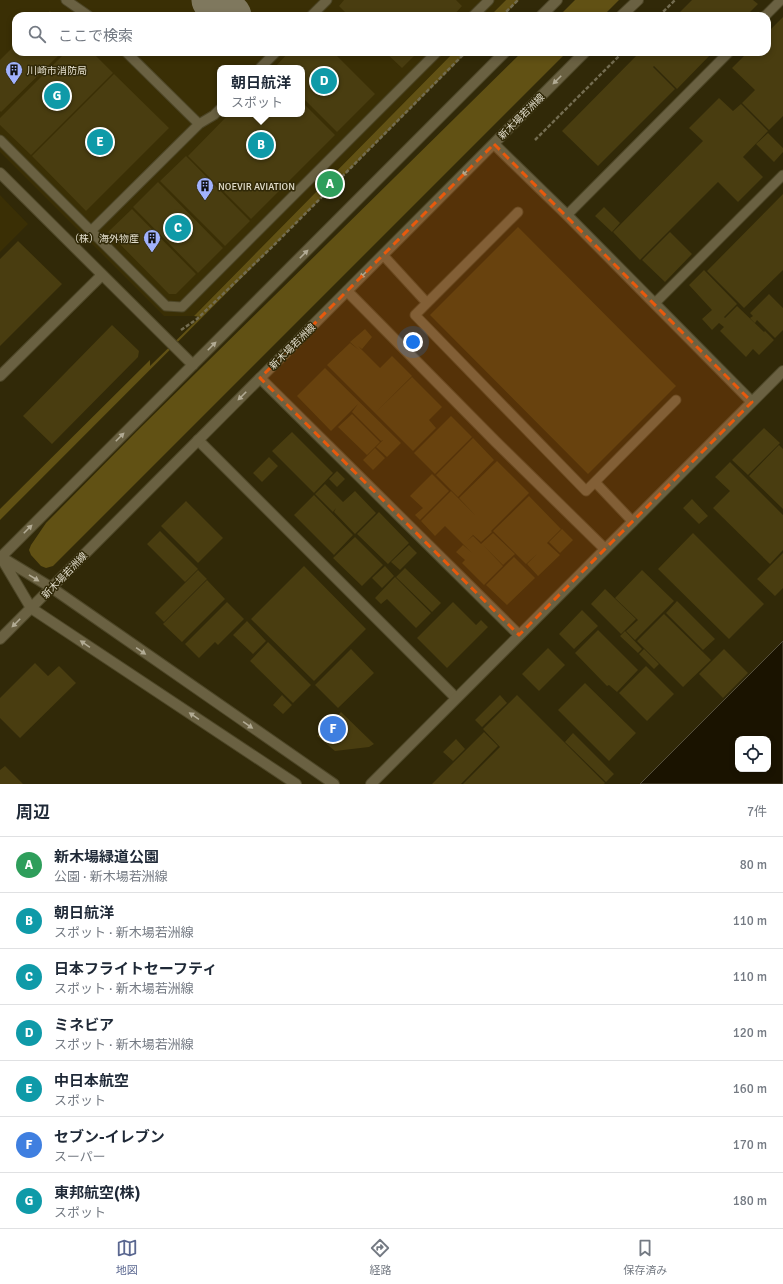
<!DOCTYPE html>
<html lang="ja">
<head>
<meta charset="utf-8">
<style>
	body { margin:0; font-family:Signika,"Noto Sans JP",sans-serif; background:#f2f2f3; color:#1f2937 }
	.controls { position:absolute; right:12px; bottom:12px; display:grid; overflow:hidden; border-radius:8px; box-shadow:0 2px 6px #0003 }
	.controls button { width:36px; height:36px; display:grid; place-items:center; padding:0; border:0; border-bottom:1px solid #e0e1e3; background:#fff; color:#1f2937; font:20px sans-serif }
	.you { position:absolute; left:413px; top:342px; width:14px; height:14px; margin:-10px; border:3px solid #fff; border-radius:50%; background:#1a73e8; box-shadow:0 0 0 6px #1a73e833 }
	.badge { display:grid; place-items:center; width:26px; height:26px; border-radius:50%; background:#5a6790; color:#fff; font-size:13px; font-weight:700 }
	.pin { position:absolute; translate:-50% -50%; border:2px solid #fff; box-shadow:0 1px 4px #0006 }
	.popup { position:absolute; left:217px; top:65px; width:88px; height:52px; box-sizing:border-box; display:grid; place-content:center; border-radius:8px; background:#fff; filter:drop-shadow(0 1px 3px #0005); font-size:13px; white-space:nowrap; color:#747a83 }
	.popup b { font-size:15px; color:#1f2937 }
	.popup::after { content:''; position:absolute; left:50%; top:100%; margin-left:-8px; border:8px solid transparent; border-top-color:#fff }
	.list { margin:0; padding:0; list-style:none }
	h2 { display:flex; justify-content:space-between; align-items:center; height:52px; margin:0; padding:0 16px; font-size:17px }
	h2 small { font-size:13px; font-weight:400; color:#747a83 }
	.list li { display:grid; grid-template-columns:26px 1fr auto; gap:12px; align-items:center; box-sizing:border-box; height:56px; padding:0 16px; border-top:1px solid #e0e1e3 }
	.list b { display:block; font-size:15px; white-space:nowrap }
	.list p { margin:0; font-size:13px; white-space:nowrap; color:#747a83 }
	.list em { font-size:13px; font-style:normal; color:#747a83 }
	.icon { flex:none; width:22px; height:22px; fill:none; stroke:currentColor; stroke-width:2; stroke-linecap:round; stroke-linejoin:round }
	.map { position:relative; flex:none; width:783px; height:784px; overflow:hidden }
	.search { position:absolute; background:#fff; box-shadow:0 2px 6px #0003; left:12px; right:12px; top:12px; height:44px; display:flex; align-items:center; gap:10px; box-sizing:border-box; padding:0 14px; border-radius:12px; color:#747a83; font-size:15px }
	.sheet { height:444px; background:#fff }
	nav { display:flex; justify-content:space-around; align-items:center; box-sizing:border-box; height:56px; border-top:1px solid #e0e1e3; background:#fff; font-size:11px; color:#747a83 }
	nav a { display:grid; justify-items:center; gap:2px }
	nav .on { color:#5a6790 }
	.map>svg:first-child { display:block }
	.built { fill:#3a2f05; fill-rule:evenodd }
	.green { fill:#615114 }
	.water { fill:#1a1300; stroke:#56503d; fill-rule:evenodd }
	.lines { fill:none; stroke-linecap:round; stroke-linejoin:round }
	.taxiway { stroke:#7f785e; stroke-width:43 }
	.building { fill:#493d10 }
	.service-casing { stroke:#4d4627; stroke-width:11 }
	.minor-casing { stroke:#4d4627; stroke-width:12 }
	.tertiary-casing { stroke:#4d4627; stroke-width:12 }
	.path { stroke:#736c50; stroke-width:2.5; stroke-dasharray:4 2; stroke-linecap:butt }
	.service { stroke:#6a6142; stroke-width:9 }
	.minor { stroke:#6a6142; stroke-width:10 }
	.tertiary { stroke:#6a6142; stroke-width:10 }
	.oneway { fill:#b2ab94 }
	.marked { fill:#e8590c; fill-opacity:0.2; stroke:#e8590c; stroke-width:3; stroke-dasharray:8 5; stroke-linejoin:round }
	.labels { text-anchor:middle; stroke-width:3; stroke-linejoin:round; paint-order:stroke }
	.poi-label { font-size:10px; fill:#e2ddcb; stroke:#312908; text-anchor:start }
	.street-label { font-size:10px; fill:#e2ddcb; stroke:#312908 }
</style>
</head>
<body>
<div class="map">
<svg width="783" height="784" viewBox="0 0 783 784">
	<rect width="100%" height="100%" fill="#312908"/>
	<path class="built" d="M 0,0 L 506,0 L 490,16 L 16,16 L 16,52 L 454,52 L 194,316 L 164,316 L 0,152 ZM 220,68 L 302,68 L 302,114 L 220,114 Z
		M 0,195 L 28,224 L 0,252 Z"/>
	<path class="green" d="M 506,0 L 519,0 L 503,16 L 490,16 Z
		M 575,0 L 619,0 L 603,16 L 559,16 Z
		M 454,52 L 467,52 L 0,520 L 0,509 L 150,360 L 150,366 L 200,317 L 194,316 Z
		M 522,52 L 567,52 L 53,566 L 46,568 L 41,566 L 31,555 L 29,550 L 31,545 L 46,523 L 137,431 Z"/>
	<path class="water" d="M 783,641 L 783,784 L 640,784 ZM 738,739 L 768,739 L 768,769 L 738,769 Z"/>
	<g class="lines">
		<path class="taxiway" d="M 213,0 L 230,16"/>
	</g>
	<path class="building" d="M 344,0 L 456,0 L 462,6 L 453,16 L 349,16 L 339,6 Z
		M 692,0 L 753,0 L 758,4 L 746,16 L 676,16 Z
		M 50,11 L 55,16 L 44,16 Z
		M 783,17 L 783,116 L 769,130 L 742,103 L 755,90 L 732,68 L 748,52 L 767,52 L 767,33 Z
		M 16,44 L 16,52 L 62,52 L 1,112 L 0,111 L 0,60 Z
		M 66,52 L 92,52 L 113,73 L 31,155 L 0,125 L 0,118 Z
		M 289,52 L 333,52 L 375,94 L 337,132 L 302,97 L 302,68 L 274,68 Z
		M 385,52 L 418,52 L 402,68 Z
		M 640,52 L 713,52 L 677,89 L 654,66 L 653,67 L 675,89 L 598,166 L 562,131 Z
		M 114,74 L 169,128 L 86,211 L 32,156 Z
		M 719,98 L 733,111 L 741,104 L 768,131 L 743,157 L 763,177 L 738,202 L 718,182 L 640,260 L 613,232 L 703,141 L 689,128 Z
		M 302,102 L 335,135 L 251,219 L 188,156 L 229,114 L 302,114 Z
		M 768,133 L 783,148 L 783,152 L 774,162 L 756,144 Z
		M 186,156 L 250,221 L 225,246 L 160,181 Z
		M 158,182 L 223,248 L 198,273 L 133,207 Z
		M 783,194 L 783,270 L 744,308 L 707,271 Z
		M 604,207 L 620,223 L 612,232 L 595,216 Z
		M 132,209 L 196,274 L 176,294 L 169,294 L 108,232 Z
		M 518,227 L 676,386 L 588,474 L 430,315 Z
		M 670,232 L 692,254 L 665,282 L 642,260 Z
		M 18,241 L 62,284 L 0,346 L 0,259 Z
		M 704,270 L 737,304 L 724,317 L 725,318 L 737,306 L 764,332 L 765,331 L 774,340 L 759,355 L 753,349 L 746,357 L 720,331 L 724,327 L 719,323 L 712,330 L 702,319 L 712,310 L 689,285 Z
		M 769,294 L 783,308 L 783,330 L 775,338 L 757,320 L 755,323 L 750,318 L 753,316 L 750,313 Z
		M 112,325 L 139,351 L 138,357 L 52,444 L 23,416 Z
		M 365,329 L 372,337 L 362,349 L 358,346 L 380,368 L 392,356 L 412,376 L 375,413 L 327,365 L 350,343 L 359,350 L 350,342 Z
		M 325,368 L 401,443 L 387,457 L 376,447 L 383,440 L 381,441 L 352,412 L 358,404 L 331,431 L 297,396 Z
		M 412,377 L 442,407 L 429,420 L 436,428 L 413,451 L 375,413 Z
		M 352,414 L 380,442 L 367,455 L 338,427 Z
		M 451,416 L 472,437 L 435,474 L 414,453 Z
		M 764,428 L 780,443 L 748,475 L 732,460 Z
		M 292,432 L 333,473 L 314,493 L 272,451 Z
		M 473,438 L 494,460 L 458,497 L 436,475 Z
		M 779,445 L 783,449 L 783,509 L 749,476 Z
		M 375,448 L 385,458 L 373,470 L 363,460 Z
		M 269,457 L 278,466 L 262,482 L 253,473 Z
		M 497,461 L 529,493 L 491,531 L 492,532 L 481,542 L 472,534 L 473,535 L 467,541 L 473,536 L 481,544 L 493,533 L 515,554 L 503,565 L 483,545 L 503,566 L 484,585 L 462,563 L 465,560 L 456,552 L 463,545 L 472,553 L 445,526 L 435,536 L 421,521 L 451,491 L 476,516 L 459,498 Z
		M 730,462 L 783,515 L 783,550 L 770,564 L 713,508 L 730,491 L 715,477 Z
		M 337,471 L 345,479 L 337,487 L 329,479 Z
		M 432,474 L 449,491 L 420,520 L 415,515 L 423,508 L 410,496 Z
		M 325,484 L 343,502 L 355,491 L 376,513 L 355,534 L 334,512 L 336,508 L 333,512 L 315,494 Z
		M 314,495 L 353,535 L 334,555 L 294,515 Z
		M 529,496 L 561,529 L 547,543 L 560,555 L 538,576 L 527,564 L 537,554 L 526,564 L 493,531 Z
		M 692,499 L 708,516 L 699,524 L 683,508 Z
		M 186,501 L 223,538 L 198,563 L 161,526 Z
		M 379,512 L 409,543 L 388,564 L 357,534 Z
		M 562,529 L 573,540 L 560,553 L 549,542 Z
		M 160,531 L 198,569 L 185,582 L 147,544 Z
		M 693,533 L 764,604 L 729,639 L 658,569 Z
		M 355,537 L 383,565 L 362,586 L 333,558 Z
		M 409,545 L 417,553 L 400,570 L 391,562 Z
		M 783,553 L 783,588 L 775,596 L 757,579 Z
		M 514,557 L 535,578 L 507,605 L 486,585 Z
		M 304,566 L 366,629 L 314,681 L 251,619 Z
		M 385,566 L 394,576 L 382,588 L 372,578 Z
		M 405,568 L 441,603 L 432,612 L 396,577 Z
		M 198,570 L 207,579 L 164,622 L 155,613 Z
		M 642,570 L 674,601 L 635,640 L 626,631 L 638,620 L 615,598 Z
		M 395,577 L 431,613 L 416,628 L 387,599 L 381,604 L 375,598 Z
		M 207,580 L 225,599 L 182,642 L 163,624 Z
		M 605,589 L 636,619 L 621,634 L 591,604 Z
		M 677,601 L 715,639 L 703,650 L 666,613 Z
		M 227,602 L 244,619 L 218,645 L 215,642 L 199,658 L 185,644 Z
		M 453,602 L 476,625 L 481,620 L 488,627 L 447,668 L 417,638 Z
		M 582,610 L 598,626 L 574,649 L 559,634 Z
		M 664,614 L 711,660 L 683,687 L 637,641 Z
		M 247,621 L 266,641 L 253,654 L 233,635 Z
		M 598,630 L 638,670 L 617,692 L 609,685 L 607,686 L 575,653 Z
		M 625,631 L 642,649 L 638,653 L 620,636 Z
		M 268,642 L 311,685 L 293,703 L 250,661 Z
		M 548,648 L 565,665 L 539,691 L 522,674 Z
		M 351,649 L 374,673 L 338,708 L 315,685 Z
		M 644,649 L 659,664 L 654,669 L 639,654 Z
		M 724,649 L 748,673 L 723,698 L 699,674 Z
		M 35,663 L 48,676 L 59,666 L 76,683 L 20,738 L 0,718 L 0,698 Z
		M 646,666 L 674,694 L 647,721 L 619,693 Z
		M 585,683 L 636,733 L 609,761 L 558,710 Z
		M 282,695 L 292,705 L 283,714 L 273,705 Z
		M 500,695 L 507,703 L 482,727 L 475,720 Z
		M 517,695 L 605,783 L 604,784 L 463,784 L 500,747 L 483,729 Z
		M 341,712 L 374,744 L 369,747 L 335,751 L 317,736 Z
		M 484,732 L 498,746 L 461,784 L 432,784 Z
		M 573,733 L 614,774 L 606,782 L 565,742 Z
		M 456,739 L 465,749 L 453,761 L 443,752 Z
		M 5,766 L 23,784 L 0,784 L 0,770 Z"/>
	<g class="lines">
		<defs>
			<path id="service" d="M 66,0 L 89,16
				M 311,16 L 327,0
				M 473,16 L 489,0
				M 765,16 L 781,0
				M 126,52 L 199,124 L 214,115 L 220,109
				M 260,68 L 276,52
				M 0,140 L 166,306 L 182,307 L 437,52
				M 518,212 L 415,315 L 586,491 L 676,400
				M 567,215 L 729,52
				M 91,231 L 199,124
				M 383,255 L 427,303
				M 655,303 L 783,175
				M 595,482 L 633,522"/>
			<path id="minor" d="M 347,291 L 495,441 L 605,549
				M 260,378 L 519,635
				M 198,440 L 456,698"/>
			<path id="tertiary" d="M 541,16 L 557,0
				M 621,16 L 638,0
				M 494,144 L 567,215 L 752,402
				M 0,173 L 193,365
				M 0,376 L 102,275
				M 1,557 L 52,588 L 334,784
				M 0,558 L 505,52
				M 2,559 L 31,608 L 296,784
				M 0,639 L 585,52
				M 371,784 L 783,371"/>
		</defs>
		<use href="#service" class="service-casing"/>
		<use href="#minor" class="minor-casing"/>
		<use href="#tertiary" class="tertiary-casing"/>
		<path class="path" d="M 502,16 L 518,0
			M 659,16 L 675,0
			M 535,140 L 623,52
			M 181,330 L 197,319 L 273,246 L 466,52"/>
		<use href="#service" class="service"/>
		<use href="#minor" class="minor"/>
		<use href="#tertiary" class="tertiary"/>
	</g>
	<defs><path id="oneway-solid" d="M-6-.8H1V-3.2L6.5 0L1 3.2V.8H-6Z"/></defs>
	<g class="oneway">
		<use href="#oneway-solid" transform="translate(557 80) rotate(135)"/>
		<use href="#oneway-solid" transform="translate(466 172) rotate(135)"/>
		<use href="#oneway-solid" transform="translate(304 254) rotate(-45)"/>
		<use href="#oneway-solid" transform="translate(364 274) rotate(135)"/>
		<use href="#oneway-solid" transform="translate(212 346) rotate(-45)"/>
		<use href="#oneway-solid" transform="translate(242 396) rotate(135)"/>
		<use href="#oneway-solid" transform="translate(120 437) rotate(-45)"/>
		<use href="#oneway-solid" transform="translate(28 529) rotate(-45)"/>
		<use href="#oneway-solid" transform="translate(34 578) rotate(32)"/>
		<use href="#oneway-solid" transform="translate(16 623) rotate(135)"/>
		<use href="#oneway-solid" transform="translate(85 644) rotate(-146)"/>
		<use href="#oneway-solid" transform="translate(141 651) rotate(35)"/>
		<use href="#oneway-solid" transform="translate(194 716) rotate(-146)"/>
		<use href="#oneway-solid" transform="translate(248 725) rotate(35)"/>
	</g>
	<path class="marked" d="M 494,144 L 752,402 L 519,635 L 260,378 Z"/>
	<defs>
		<symbol id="building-pin" viewBox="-11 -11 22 30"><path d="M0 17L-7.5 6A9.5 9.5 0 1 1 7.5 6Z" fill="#a1b2fd" stroke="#312908"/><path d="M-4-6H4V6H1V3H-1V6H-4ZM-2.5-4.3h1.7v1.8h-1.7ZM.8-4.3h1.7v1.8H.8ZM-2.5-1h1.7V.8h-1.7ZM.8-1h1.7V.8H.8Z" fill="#111"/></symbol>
	</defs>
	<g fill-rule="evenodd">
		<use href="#building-pin" x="4" y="60" width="20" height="27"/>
		<use href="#building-pin" x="195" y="176" width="20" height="27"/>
		<use href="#building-pin" x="142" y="228" width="20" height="27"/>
	</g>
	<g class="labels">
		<g class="poi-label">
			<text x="27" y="74">川崎市消防局</text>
			<text x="218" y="190">NOEVIR AVIATION</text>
			<text x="139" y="242" text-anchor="end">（株）海外物産</text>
		</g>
		<g class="street-label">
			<text transform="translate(521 116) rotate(-45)" y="4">新木場若洲線</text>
			<text transform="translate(292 346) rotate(-45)" y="4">新木場若洲線</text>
			<text transform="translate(64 575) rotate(-46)" y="4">新木場若洲線</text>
		</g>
	</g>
</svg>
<div class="controls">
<button><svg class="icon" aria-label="locate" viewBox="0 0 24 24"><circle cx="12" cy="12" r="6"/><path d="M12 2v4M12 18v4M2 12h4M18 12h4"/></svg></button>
</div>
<div class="you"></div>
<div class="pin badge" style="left:330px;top:184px;background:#2e9e5b">A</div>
<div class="pin badge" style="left:261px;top:145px;background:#0f9aa8">B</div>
<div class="popup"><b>朝日航洋</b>スポット</div>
<div class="pin badge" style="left:178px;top:228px;background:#0f9aa8">C</div>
<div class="pin badge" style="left:324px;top:81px;background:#0f9aa8">D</div>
<div class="pin badge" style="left:100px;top:142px;background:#0f9aa8">E</div>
<div class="pin badge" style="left:333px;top:729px;background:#3f7fe0">F</div>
<div class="pin badge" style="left:57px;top:96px;background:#0f9aa8">G</div>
<div class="search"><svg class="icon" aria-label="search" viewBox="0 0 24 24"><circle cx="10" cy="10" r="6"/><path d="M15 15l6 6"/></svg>ここで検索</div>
</div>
<section class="sheet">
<h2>周辺<small>7件</small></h2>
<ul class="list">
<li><span class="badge" style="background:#2e9e5b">A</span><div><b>新木場緑道公園</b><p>公園 · 新木場若洲線</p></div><em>80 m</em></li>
<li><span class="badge" style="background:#0f9aa8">B</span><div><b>朝日航洋</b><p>スポット · 新木場若洲線</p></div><em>110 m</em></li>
<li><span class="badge" style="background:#0f9aa8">C</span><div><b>日本フライトセーフティ</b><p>スポット · 新木場若洲線</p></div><em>110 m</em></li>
<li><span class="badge" style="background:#0f9aa8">D</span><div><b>ミネビア</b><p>スポット · 新木場若洲線</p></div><em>120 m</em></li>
<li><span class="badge" style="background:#0f9aa8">E</span><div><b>中日本航空</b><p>スポット</p></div><em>160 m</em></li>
<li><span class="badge" style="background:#3f7fe0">F</span><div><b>セブン-イレブン</b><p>スーパー</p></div><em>170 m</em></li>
<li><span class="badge" style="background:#0f9aa8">G</span><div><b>東邦航空(株)</b><p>スポット</p></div><em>180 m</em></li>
</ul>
</section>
<nav>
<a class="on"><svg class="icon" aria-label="map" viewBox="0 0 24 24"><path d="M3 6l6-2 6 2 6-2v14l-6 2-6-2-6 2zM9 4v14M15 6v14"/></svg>地図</a>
<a><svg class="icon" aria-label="directions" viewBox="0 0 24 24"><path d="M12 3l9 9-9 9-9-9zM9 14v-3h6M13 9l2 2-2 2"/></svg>経路</a>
<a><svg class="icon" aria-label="saved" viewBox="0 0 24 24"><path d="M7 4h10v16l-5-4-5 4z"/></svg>保存済み</a>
</nav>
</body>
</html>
